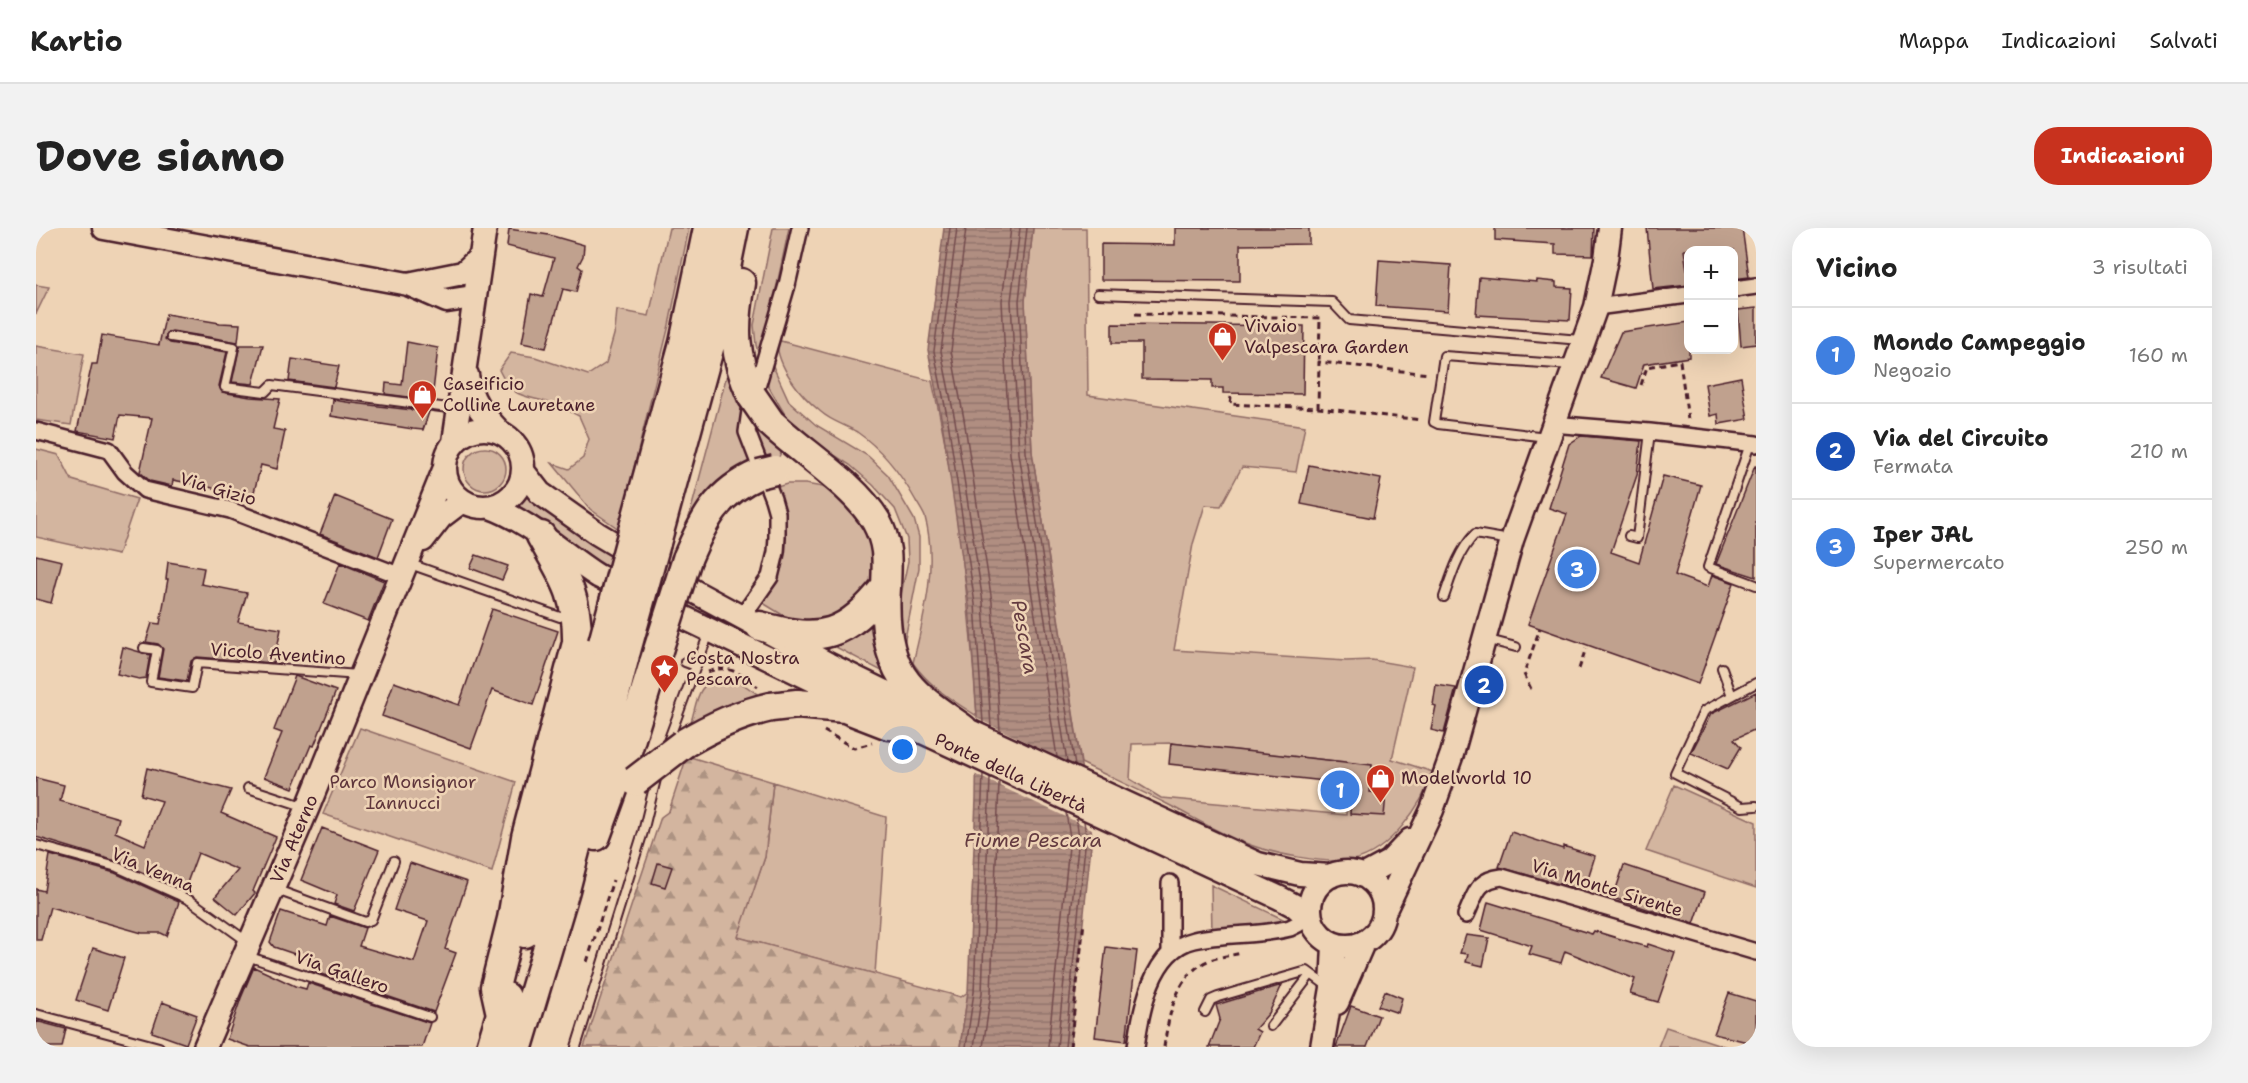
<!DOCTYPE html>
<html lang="it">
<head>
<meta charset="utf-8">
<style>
	body { margin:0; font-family:"Shantell Sans",sans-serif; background:#f2f2f2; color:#222 }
	.controls { position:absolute; right:18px; top:18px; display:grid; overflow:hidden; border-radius:12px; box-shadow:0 6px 24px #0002 }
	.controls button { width:54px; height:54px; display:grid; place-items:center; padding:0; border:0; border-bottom:2px solid #e0e0e0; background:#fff; color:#222; font:30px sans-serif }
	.you { position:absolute; left:867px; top:522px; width:21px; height:21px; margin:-15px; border:4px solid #fff; border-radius:50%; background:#1a73e8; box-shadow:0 0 0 9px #1a73e833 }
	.badge { display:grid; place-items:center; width:39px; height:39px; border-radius:50%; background:#c8321e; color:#fff; font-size:20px; font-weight:700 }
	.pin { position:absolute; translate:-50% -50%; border:3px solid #fff; box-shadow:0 2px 6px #0006 }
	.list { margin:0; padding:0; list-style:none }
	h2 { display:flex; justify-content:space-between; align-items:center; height:78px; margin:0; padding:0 24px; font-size:26px }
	h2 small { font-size:20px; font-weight:400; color:#767676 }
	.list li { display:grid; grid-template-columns:39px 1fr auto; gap:18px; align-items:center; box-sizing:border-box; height:96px; padding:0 24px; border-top:2px solid #e0e0e0 }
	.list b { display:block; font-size:22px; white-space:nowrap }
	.list p { margin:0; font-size:20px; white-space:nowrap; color:#767676 }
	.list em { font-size:20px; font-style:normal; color:#767676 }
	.map { position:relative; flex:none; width:1720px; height:819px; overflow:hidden; border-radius:24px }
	header { display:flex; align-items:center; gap:36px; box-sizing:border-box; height:84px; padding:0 30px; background:#fff; border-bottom:2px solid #e0e0e0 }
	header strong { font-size:28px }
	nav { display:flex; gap:33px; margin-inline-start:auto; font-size:21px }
	.intro { display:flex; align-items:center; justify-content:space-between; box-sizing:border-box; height:144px; padding:0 36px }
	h1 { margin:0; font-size:42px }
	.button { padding:15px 27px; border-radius:24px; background:#c8321e; color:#fff; font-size:21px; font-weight:700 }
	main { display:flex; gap:36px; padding:0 36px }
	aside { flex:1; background:#fff; border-radius:24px; box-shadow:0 6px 24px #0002 }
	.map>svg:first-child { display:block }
	.green { fill:#d3b59f; stroke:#8e6a65; stroke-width:1.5; fill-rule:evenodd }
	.forest { fill:url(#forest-firs); stroke:#8e6a65; stroke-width:1.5 }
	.water { fill:url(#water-rules); stroke:#87625f; stroke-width:1.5 }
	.pier { fill:#eed3b5 }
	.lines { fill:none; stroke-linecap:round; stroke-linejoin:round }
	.shore { stroke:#734b4d; stroke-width:1.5 }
	.building { fill:#c0a18e; stroke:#4a1f2b; stroke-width:1.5 }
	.lane-casing { stroke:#4a1f2b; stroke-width:12 }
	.street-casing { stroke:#4a1f2b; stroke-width:20 }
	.secondary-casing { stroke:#4a1f2b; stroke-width:27 }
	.highway-casing { stroke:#4a1f2b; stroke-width:33 }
	.path { stroke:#4a1f2b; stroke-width:3; stroke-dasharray:6 4.5; stroke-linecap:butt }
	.lane { stroke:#eed3b5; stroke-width:8 }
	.street { stroke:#eed3b5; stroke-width:15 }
	.secondary { stroke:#eed3b5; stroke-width:22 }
	.highway { stroke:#eed3b5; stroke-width:28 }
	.highway-bridge-casing { stroke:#4a1f2b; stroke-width:33; stroke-linecap:butt }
	.highway-bridge { stroke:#eed3b5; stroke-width:28 }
	.labels { text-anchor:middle; stroke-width:5; stroke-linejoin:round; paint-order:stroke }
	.poi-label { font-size:18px; fill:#4a1f2b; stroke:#eed3b5; text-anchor:start }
	.street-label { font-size:18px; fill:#4a1f2b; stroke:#eed3b5 }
	.park-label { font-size:18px; fill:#5f363c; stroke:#eed3b5 }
	.water-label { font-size:20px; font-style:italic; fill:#643b40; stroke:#eed3b5 }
</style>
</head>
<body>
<header>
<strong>Kartio</strong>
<nav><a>Mappa</a><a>Indicazioni</a><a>Salvati</a></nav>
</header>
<div class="intro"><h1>Dove siamo</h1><a class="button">Indicazioni</a></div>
<main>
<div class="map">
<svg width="1720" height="819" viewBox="0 0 1720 819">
	<defs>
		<pattern id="forest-firs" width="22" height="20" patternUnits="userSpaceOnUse" patternTransform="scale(1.5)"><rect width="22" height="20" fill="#d3b59f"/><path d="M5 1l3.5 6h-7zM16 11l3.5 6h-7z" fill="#ad9382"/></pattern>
		<pattern id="water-rules" width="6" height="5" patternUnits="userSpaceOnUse" patternTransform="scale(1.5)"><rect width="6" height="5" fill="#b08e81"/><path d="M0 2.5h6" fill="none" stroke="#91736a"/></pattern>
	</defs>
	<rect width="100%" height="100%" fill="#eed3b5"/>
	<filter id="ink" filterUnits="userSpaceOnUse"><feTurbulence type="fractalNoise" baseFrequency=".0167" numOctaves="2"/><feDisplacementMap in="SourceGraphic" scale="12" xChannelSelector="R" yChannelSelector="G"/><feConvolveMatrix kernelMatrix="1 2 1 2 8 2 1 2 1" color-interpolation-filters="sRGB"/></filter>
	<g filter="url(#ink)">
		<path class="green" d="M 633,0 L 653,0 L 633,97 L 583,301 L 554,281 L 516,235 L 533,241 L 547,230 L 553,211 L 543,188 C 535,184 526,179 517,176 C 488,166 478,173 463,142 L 475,125 L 499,129 L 552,147 L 570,135 L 579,103 L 581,82 L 613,88 Z
			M 737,0 L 753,0 L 731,104 L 737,138 L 753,173 L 780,197 L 832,228 L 852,247 L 878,291 L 883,309 L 883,340 L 866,426 L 862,381 L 872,333 L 871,311 L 859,281 L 837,257 L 814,237 L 766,206 L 751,190 L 731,156 L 720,117 L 718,97 Z
			M 997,0 L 1050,0 L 1052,167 L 1269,198 L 1260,244 L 1206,239 L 1185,278 L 1169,277 L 1157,316 L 1138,422 L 1310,433 L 1336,432 L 1377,439 L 1356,531 L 1397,544 C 1387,576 1353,625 1317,632 C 1291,637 1234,625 1209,615 C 1182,605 1157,589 1131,576 C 1103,562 1074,549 1045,535 L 996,224 L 989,73 ZM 1135,515 L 1336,537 L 1333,561 L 1311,560 L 1310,587 L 1125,570 L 1094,551 L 1096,516 Z
			M 0,57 L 13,59 L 0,86 Z
			M 741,112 L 896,153 C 922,263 933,376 941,488 C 917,473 893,458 877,435 C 888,389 902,336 889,289 C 887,284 883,278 880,273 C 865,246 847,222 821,204 C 809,197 795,193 785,184 C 765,168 740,138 741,112 Z
			M 0,118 L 48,126 L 35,197 L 0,192 Z
			M 694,135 L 736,214 L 746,223 L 738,238 L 643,327 Z
			M428 241a21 21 0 1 1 42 0a21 21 0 1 1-42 0Z
			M 0,221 L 23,227 L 36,252 L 101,271 L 82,327 L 0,309 Z
			M 751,256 L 769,256 L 787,259 L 814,276 L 835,307 L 838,348 L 833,360 L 804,388 L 768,396 L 745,386 L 722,372 C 740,363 750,335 750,315 C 751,297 745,277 741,259 Z
			M 490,260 L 499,271 L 582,332 L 578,345 L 545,327 L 500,289 L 478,276 L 486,269 Z
			M 836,393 L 859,450 L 794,416 Z
			M 686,449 L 698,450 L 724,468 L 697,475 L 654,497 C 662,473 659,456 686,449 Z
			M 324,500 L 480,554 L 456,644 L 287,586 Z
			M 737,554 L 850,589 L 839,746 L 701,709 L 729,629 Z
			M 1638,557 L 1720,594 L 1720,660 L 1610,623 Z
			M 1175,657 L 1251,693 L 1176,705 Z
			M 1630,799 L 1691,819 L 1622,819 Z"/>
		<path class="forest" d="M 651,528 L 737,554 L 729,629 L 702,709 L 925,769 L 932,764 L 924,819 L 548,819 L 625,589 L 633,583 Z"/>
		<path class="water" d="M 908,0 L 997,0 L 989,73 L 996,224 L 1056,608 L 1034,819 L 924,819 L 932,764 L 940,571 L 941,488 L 933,377 L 906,194 L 892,122 Z"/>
		<path class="pier" d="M 938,489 L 1049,542 L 1058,602 L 938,546 Z"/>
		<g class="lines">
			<path class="shore" d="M 914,0 L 898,123 L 912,193 L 939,376 L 947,495
				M 921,0 L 905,123 L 919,192 L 947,374 L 955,499
				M 930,0 L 915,123 L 928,191 L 956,374 L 964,503
				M 975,0 L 966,73 L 974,226 L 1021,529
				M 984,0 L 975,73 L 983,225 L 1031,534
				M 991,0 L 983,73 L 990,224 L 1039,538
				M 930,819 L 938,764 L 947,546
				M 938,819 L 946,765 L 954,550
				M 947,819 L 955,765 L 963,554
				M 1012,819 L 1034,609 L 1030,585
				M 1021,819 L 1043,609 L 1040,589
				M 1029,819 L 1050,608 L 1048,593"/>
		</g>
		<path class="building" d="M 1139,0 L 1273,0 L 1273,16 L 1204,17 L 1204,53 L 1065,52 L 1065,16 L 1139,17 Z
			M 1459,0 L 1558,0 L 1557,27 L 1519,26 L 1519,16 L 1459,12 Z
			M 1611,0 L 1706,0 L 1713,49 L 1698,51 L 1698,22 L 1648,22 L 1653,57 L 1617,61 Z
			M 473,1 L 513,7 L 548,17 L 547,28 L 542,38 L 546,41 L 540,64 L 527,61 L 510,120 L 486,115 L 495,66 L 507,69 L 518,30 L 471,18 Z
			M 1343,32 L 1415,37 L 1412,83 L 1340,78 Z
			M 1443,49 L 1501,54 L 1501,52 L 1520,54 L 1520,59 L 1536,60 L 1534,92 L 1440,87 Z
			M 1720,80 L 1720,116 L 1705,118 L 1702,82 Z
			M 130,86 L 184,95 L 204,96 L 202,114 L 136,103 L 131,105 L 129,111 L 134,115 L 191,124 L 183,158 L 186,164 L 214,169 L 244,171 L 237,201 L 249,203 L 241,241 L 225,237 L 217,268 L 137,252 L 136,258 L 114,253 L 104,244 L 116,190 L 84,187 L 79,210 L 41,203 L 56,136 L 61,136 L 66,107 L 123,117 Z
			M 1653,94 L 1653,129 L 1608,136 L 1600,160 L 1565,150 L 1585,104 Z
			M 1076,96 L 1268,98 L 1267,166 L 1187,165 L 1187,160 L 1176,160 L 1176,152 L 1106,151 L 1106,115 L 1076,115 Z
			M 371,114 L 402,120 L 396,172 L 349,166 L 350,155 L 366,157 Z
			M 204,117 L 227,117 L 217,156 L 196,154 Z
			M 256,131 L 303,138 L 298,159 L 253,153 Z
			M 1705,149 L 1712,191 L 1683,196 L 1682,186 L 1674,188 L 1669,156 Z
			M 297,172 L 317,175 L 393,184 L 387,202 L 377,201 L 295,188 Z
			M 1545,208 L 1605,213 L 1601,247 L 1575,324 L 1603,334 L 1627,248 L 1665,257 L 1639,347 L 1672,359 L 1676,347 L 1698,355 L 1662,456 L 1492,396 L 1531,286 L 1513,280 L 1533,216 Z
			M 1273,237 L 1345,251 L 1337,290 L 1265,276 Z
			M 1719,238 L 1720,238 L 1720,349 L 1680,336 Z
			M 299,268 L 356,291 L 342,329 L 284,306 Z
			M 0,327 L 26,333 L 15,375 L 0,371 Z
			M 440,327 L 472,338 L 466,352 L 434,340 Z
			M 132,334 L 168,340 L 165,356 L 211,365 L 202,394 L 245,401 L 238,435 L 161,429 L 155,433 L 151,453 L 122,449 L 127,421 L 122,416 L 110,414 L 116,395 L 124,396 L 132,351 L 130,351 Z
			M 304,335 L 348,353 L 332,393 L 288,376 Z
			M 456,381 L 522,403 L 497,477 L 456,462 L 435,520 L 346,488 L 358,454 L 423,477 Z
			M 87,419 L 114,427 L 110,450 L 103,451 L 81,446 Z
			M 259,448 L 300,463 L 278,518 L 275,517 L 257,560 L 228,549 L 246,505 L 238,502 Z
			M 1400,457 L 1420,460 L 1408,505 L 1395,502 L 1400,478 L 1397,477 Z
			M 1720,464 L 1720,501 L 1698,511 L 1705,519 L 1692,541 L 1655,525 L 1675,486 Z
			M 1135,515 L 1336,537 L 1334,564 L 1350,566 L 1348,588 L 1314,586 L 1316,556 L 1133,536 Z
			M 111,540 L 195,562 L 185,585 L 240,609 L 217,663 L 219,665 L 201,687 L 179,669 L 202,642 L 162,625 L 148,663 L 83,634 L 0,609 L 0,550 L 28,557 L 24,573 L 83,590 L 79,604 L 109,617 L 126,573 L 105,567 Z
			M 286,600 L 343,622 L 318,683 L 298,676 L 301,667 L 265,652 Z
			M 1475,604 L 1527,621 L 1527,618 L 1559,628 L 1548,663 L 1463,639 Z
			M 14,627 L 79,645 L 143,674 L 131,708 L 125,705 L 106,705 L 14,679 L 5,712 L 0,712 L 0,661 L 8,663 Z
			M 374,635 L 431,654 L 409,721 L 420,725 L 398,784 L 276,743 L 279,733 L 238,719 L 234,714 L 245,683 L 291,698 L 294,688 L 329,700 L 323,718 L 378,734 L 392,693 L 358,682 Z
			M 622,635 L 636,639 L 629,659 L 616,655 Z
			M 1588,637 L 1669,664 L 1658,696 L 1577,670 Z
			M 1452,674 L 1556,706 L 1558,703 L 1611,719 L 1612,716 L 1639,725 L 1622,774 L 1594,766 L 1599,751 L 1529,723 L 1525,735 L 1493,726 L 1496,718 L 1445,702 Z
			M 1430,707 L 1453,710 L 1447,738 L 1430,734 L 1432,726 L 1424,725 Z
			M 1070,719 L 1101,723 L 1090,813 L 1059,809 Z
			M 57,720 L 88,730 L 72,782 L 40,772 Z
			M 218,739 L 259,758 L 270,761 L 272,755 L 394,795 L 386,819 L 214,819 L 191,811 L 205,770 Z
			M 1246,757 L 1233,785 L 1219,801 L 1224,804 L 1217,819 L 1173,819 L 1184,791 L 1180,777 Z
			M 1349,763 L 1366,770 L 1362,785 L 1342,778 Z
			M 1693,765 L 1720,773 L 1720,816 L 1678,806 Z
			M 126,774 L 161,787 L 150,816 L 116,804 Z
			M 1315,778 L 1343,788 L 1331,819 L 1300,819 Z
			M 0,793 L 30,801 L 26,819 L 0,819 Z"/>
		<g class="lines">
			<defs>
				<path id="lane" d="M 1062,66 L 1296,74 L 1313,92 L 1544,112
					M 135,109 L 198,119 L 189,159 L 229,164 L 236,157 L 420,181
					M 1511,209 L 1402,196 L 1398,194 L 1408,128 L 1536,137
					M 1714,216 L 1672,339 L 1720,357
					M 1593,308 L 1601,310 L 1614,204
					M 374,336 L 524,389
					M 1408,369 C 1416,346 1422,324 1439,306 L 1474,312
					M 1449,411 L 1480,419
					M 108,420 L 121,422 L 115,454 L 156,460 L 161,435 L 323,447
					M 649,434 L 660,438 L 674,403
					M 1686,440 L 1696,468
					M 1720,455 L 1668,483 L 1639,545 L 1706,579 L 1720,578
					M 631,516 L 660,438
					M 212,560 L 270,579
					M 0,617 L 81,639 L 141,666 L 155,673 L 212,714
					M 238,661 L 329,694 L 335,692 L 358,633
					M 211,728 L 394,789
					M 1169,784 L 1175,772 L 1182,769 L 1271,743 L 1290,757
					M 0,786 L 123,819
					M 1235,798 L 1275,746
					M 540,819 L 607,604 L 621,547"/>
				<path id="street" d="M 1698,61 L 1720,58
					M 1560,79 L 1652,67
					M 1518,195 L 1528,197 L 1614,204 L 1720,216
					M 0,203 L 73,222 L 89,244 L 109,262 L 194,282 L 365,348
					M 706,389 L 734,349 L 740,324 L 741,309 L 741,285 L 737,271 L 711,204 L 714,183 L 751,57 L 764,0
					M 1134,655 L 1134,724
					M 1430,687 C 1440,666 1440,652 1466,649 L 1720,724
					M 1100,819 C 1105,783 1115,722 1158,712 C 1190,705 1223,708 1254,700 L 1262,696 L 1274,680"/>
				<path id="secondary" d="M 68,0 L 372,56 L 411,73 L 437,69
					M 372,56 L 427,45 L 444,29
					M 431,147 C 435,174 445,184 463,203
					M409 240a39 39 0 1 1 78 0a39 39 0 1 1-78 0Z
					M 418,214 L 449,0
					M 487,243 L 504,265 L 562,306 L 661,365 L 792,436 L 847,463 L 1222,636 L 1264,646 L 1295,648
					M 454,279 C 495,294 526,325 562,348 L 839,482 L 1244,670 L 1259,678 L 1275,692
					M 387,312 L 405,289 L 426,273
					M1274 681a37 37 0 1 1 74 0a37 37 0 1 1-74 0Z
					M 1327,648 L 1353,634 L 1374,612
					M 1348,684 L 1396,582 L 1416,526 L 1476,312 L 1560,79 L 1570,31 L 1574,0
					M 1301,775 L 1327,715
					M 169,819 L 272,579 L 408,242
					M 1286,819 L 1296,760 L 1298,717"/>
				<path id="highway" d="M 705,55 C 697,99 697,127 716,168
					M 734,194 C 766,225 817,255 840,293 C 853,317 851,333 850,359 C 848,391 850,429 871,455 C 886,474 908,487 927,501
					M 597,303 L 648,115 L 672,0
					M 620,315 L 675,113 L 698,0
					M 651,331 C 668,291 681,264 723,246
					M 724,398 C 786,416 810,408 850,358
					M 761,476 L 809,480 L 853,497 L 873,498
					M 647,516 C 675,499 703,486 735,479
					M 560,608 L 592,520 L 618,435
					M 489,705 L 512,629 L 567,415
					M 465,786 L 459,759 L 476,691 L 490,609 L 541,415 C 542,366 528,349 505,308
					M 455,819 L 470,769
					M 482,819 L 529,662 L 590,423"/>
			</defs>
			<use href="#lane" class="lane-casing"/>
			<use href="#street" class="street-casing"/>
			<use href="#secondary" class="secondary-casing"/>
			<use href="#highway" class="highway-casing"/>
			<path class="path" d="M 1099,86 L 1284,90 L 1283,134
				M 1605,157 L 1611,139 L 1644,133 L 1652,192
				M 1195,169 L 1194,176 L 1282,180 L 1385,192
				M 1282,180 L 1283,134 L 1393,146
				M 1543,441 L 1550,420
				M 672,444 C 692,435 707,447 722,459
				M 1495,461 L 1488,446 L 1504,400
				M 788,503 L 818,520 L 836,515
				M 551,734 L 577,652
				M 1034,819 L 1048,694
				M 1128,819 C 1132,791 1139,752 1166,736 C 1177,729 1193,728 1206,725"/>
			<use href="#lane" class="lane"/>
			<use href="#street" class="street"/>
			<use href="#secondary" class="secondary"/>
			<use href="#highway" class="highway"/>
			<defs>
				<path id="highway-bridge" d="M 716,168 L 734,194
					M 723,246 L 739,242
					M 567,415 L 597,303
					M 590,423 L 620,315
					M 618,435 L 651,331
					M 735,479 L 761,476
					M 599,553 L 647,516"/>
			</defs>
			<use href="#highway-bridge" class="highway-bridge-casing"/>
			<use href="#highway-bridge" class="highway-bridge"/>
		</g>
	</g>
	<defs>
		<symbol id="shop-pin" viewBox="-11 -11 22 30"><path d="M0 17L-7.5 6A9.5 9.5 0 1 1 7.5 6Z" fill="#c8321e" stroke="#eed3b5"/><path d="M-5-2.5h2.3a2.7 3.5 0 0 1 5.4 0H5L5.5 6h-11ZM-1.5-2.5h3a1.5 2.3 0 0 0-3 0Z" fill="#fff"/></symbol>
		<symbol id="sight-pin" viewBox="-11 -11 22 30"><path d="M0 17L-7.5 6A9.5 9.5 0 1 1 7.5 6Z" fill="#c8321e" stroke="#eed3b5"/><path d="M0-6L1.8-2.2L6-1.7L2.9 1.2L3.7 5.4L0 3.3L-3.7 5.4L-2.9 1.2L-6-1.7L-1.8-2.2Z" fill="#fff"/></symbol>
	</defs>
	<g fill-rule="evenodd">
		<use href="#shop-pin" x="1170" y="92" width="33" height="45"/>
		<use href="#shop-pin" x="370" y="150" width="33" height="45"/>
		<use href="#sight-pin" x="612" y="424" width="33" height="45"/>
		<use href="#shop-pin" x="1328" y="534" width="33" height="45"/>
	</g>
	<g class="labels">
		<g class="poi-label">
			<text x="1208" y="104">Vivaio<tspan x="1208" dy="21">Valpescara Garden</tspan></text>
			<text x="407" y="162">Caseificio<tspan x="407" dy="21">Colline Lauretane</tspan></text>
			<text x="650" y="436">Costa Nostra<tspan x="650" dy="21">Pescara</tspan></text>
			<text x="1365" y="556">Modelworld 10</text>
		</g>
		<g class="street-label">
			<text transform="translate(182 261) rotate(16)" y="6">Via Gizio</text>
			<text transform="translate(242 426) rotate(4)" y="6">Vicolo Aventino</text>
			<text transform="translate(975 545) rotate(25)" y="6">Ponte della Libertà</text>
			<text transform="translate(258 611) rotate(-67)" y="6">Via Aterno</text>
			<text transform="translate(117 642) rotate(23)" y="6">Via Venna</text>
			<text transform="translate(1571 660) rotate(17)" y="6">Via Monte Sirente</text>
			<text transform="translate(306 744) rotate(19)" y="6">Via Gallero</text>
		</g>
		<g class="park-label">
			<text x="367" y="560">Parco Monsignor<tspan x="367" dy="21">Iannucci</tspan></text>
		</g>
		<g class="water-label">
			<text transform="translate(989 409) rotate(80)" y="7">Pescara</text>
			<text x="997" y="619">Fiume Pescara</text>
		</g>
	</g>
</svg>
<div class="controls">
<button>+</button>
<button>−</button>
</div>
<div class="you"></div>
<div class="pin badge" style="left:1304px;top:562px;background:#3f7fe0">1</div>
<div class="pin badge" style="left:1448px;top:457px;background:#1a4fb4">2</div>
<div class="pin badge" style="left:1541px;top:341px;background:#3f7fe0">3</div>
</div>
<aside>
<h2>Vicino<small>3 risultati</small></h2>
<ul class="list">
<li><span class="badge" style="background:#3f7fe0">1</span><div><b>Mondo Campeggio</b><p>Negozio</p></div><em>160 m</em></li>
<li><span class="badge" style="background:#1a4fb4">2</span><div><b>Via del Circuito</b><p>Fermata</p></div><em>210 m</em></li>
<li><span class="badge" style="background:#3f7fe0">3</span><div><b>Iper JAL</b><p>Supermercato</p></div><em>250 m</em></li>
</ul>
</aside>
</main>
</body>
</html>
